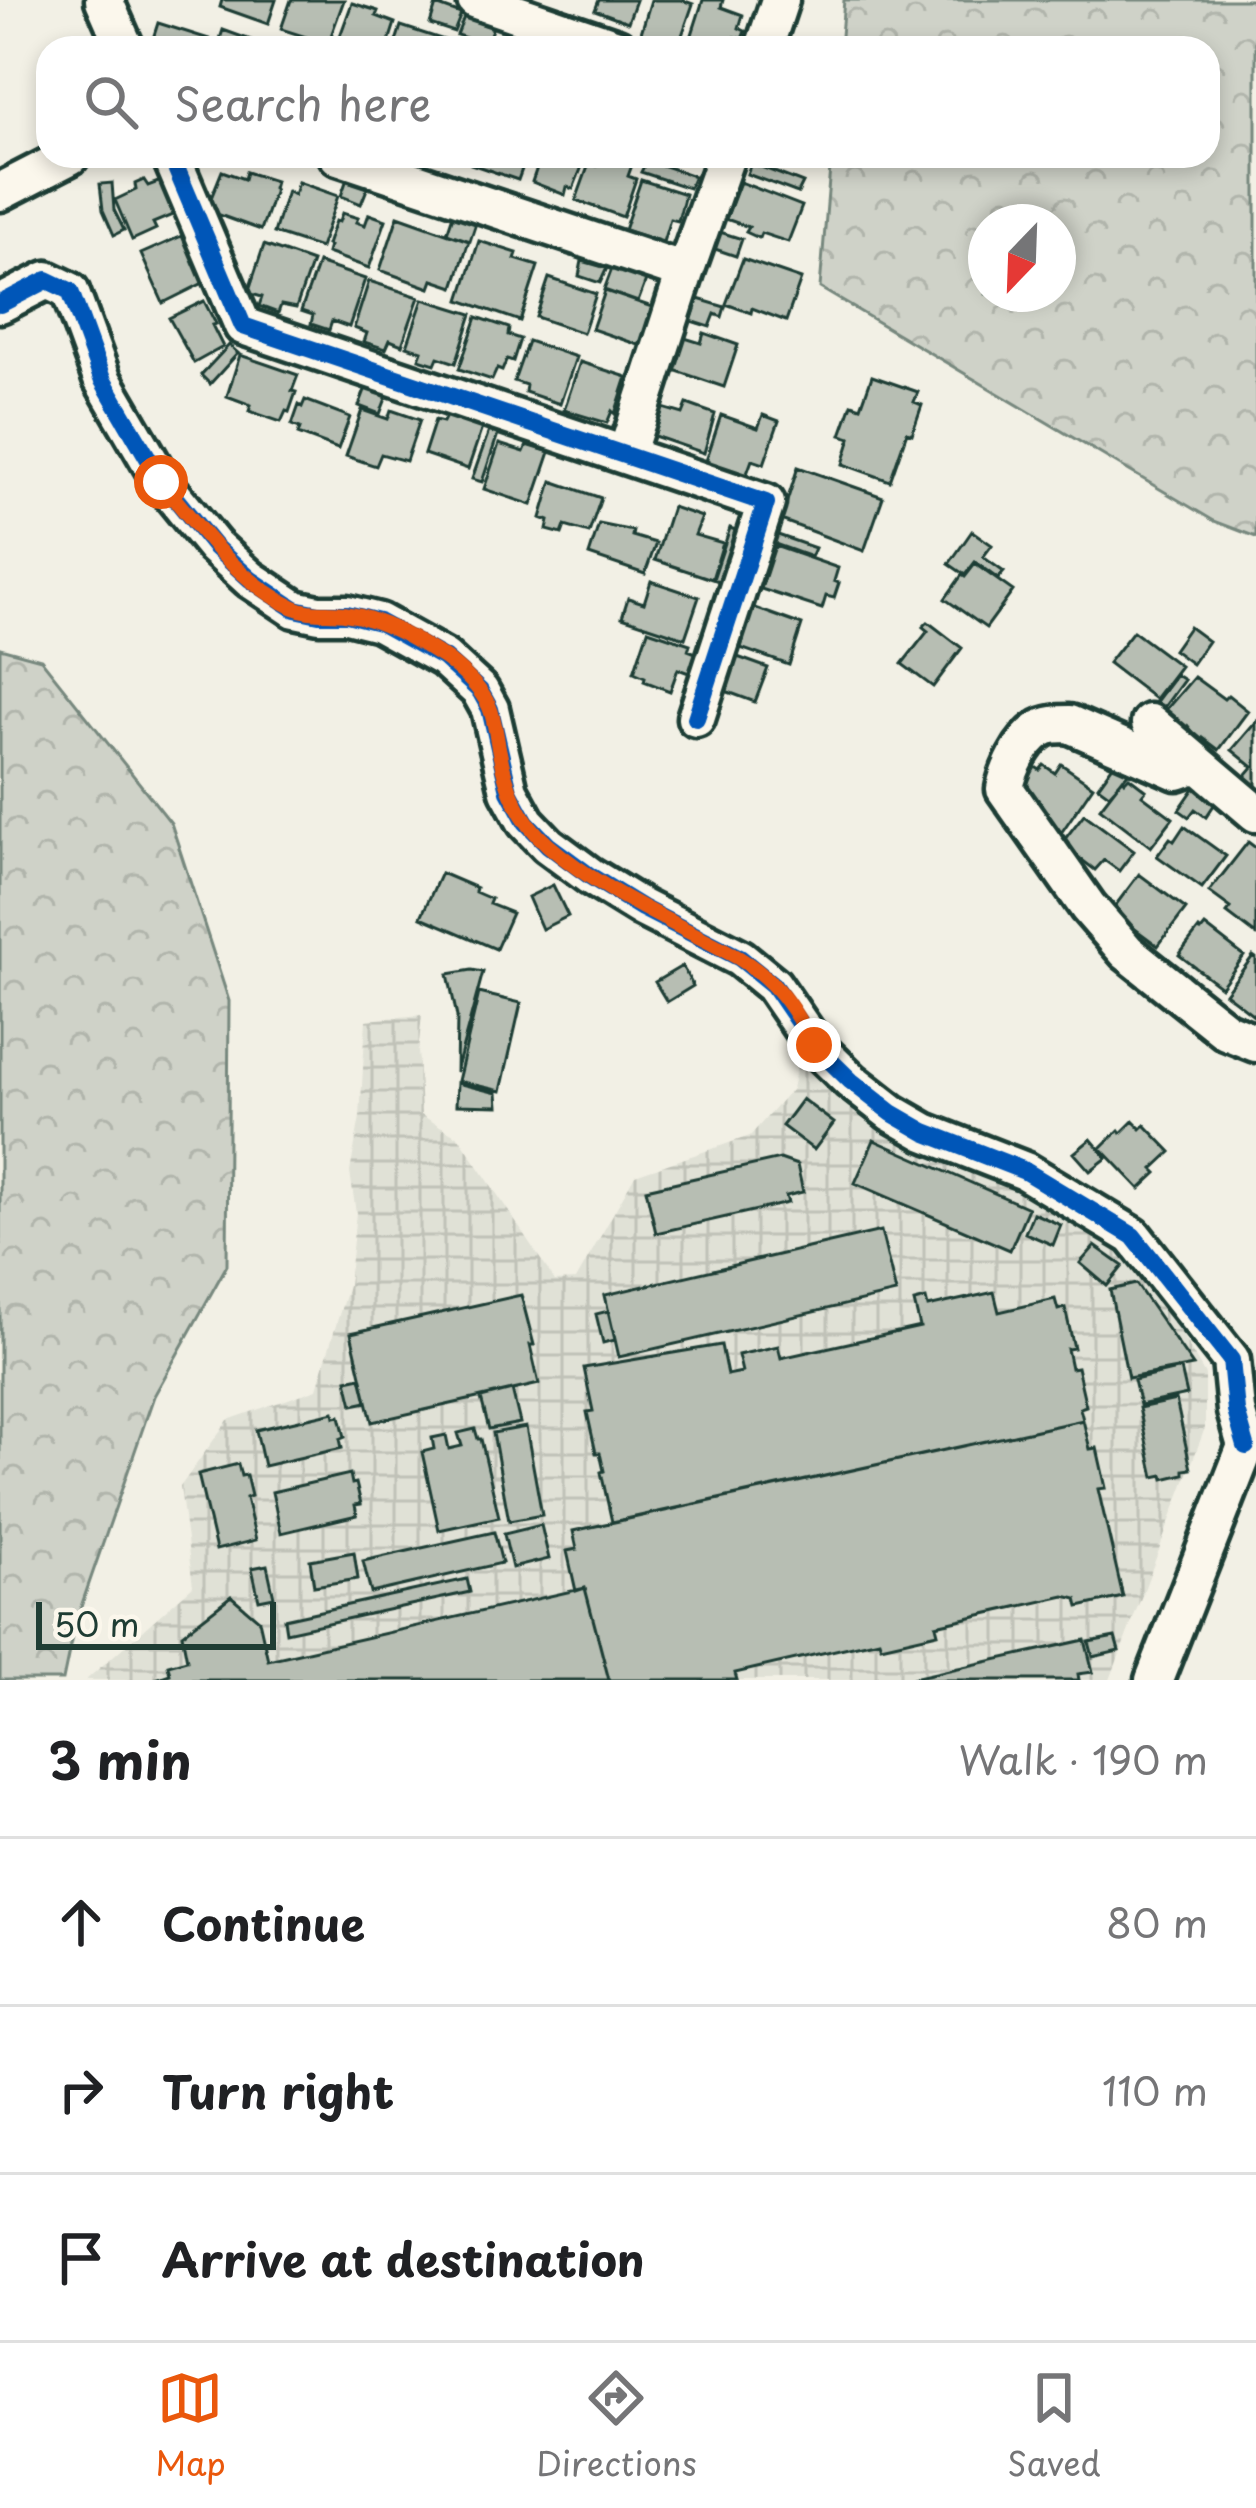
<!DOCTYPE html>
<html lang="en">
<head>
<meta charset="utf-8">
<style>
	body { margin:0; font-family:"Playpen Sans",sans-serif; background:#f6f6f6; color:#202124 }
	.compass { position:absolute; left:968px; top:204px; width:108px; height:108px; border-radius:50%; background:#fff; box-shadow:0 6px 18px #0003; rotate:203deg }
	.scale { position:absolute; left:36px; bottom:30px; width:240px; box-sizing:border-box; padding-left:12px; border:6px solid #1f3d34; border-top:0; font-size:33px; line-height:42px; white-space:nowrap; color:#1f3d34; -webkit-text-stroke:9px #fbf7ec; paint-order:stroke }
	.stop { position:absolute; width:36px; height:36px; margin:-27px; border:9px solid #ea580c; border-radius:50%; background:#fff }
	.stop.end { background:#ea580c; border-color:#fff; box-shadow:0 3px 12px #0008 }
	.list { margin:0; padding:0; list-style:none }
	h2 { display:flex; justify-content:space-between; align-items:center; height:156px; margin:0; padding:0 48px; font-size:51px }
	h2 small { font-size:39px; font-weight:400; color:#757577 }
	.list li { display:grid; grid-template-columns:78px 1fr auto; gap:36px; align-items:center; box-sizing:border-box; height:168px; padding:0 48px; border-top:3px solid #e0e0e0 }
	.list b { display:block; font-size:45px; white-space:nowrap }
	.list em { font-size:39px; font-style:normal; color:#757577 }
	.icon { flex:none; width:66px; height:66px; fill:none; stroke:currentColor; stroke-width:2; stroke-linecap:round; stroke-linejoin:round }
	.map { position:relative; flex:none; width:1256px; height:1680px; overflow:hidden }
	.search { position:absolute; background:#fff; box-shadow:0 6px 18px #0003; left:36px; right:36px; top:36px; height:132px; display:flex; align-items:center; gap:30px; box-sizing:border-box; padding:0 42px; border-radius:36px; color:#757577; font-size:45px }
	.sheet { height:660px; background:#fff }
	nav { display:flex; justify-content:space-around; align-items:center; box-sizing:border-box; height:168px; border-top:3px solid #e0e0e0; background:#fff; font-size:33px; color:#757577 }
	nav a { display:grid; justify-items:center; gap:6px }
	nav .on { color:#ea580c }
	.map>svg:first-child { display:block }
	.industrial { fill:url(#industrial-grid) }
	.forest { fill:url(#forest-crowns); stroke:#77887e; stroke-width:3; fill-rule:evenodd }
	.building { fill:#b7beb3; stroke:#1f3d34; stroke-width:3 }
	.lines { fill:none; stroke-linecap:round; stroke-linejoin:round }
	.minor-casing { stroke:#1f3d34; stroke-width:45 }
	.minor { stroke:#fbf7ec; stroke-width:36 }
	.cycleway-casing { stroke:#fbf7ec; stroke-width:26 }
	.cycleway { stroke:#0057b8; stroke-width:18 }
	.route { stroke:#ea580c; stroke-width:15 }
</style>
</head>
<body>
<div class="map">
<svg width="1256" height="1680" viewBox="0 0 1256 1680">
	<defs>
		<pattern id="industrial-grid" width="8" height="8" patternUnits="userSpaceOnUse" patternTransform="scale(3)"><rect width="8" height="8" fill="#e0e1d6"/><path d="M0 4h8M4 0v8" fill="none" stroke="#c0c2b8"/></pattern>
		<pattern id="forest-crowns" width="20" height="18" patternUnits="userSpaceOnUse" patternTransform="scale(3)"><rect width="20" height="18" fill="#cfd2c8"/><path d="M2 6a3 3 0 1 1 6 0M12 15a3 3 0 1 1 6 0" fill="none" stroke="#b1b5ac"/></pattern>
	</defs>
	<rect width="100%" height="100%" fill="#f2f0e5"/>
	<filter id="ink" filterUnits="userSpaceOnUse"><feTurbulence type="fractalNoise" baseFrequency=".00833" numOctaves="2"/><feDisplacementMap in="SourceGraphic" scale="24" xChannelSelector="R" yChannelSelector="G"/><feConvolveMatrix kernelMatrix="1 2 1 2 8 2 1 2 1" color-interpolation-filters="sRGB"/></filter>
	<g filter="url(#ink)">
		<path class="industrial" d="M 422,1015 L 418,1052 L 421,1115 L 459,1137 L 555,1281 L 576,1280 L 635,1175 L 750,1136 L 792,1089 L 798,1060 L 838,1095 L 892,1130 L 1009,1179 L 1108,1236 L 1174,1321 L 1205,1375 L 1205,1428 L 1110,1680 L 86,1680 L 193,1586 L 180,1487 L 228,1420 L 317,1389 L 348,1285 L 356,1213 L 350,1172 L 360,1117 L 366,1020 Z"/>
		<path class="forest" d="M 844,0 L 1256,0 L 1256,537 L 1214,521 L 820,288 L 831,156 L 1208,156 L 1208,48 L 840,48 ZM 986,222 L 1058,222 L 1058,294 L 986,294 Z
			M 0,648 L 41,659 L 171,823 L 229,1001 L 227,1265 L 154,1396 L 74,1627 L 63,1680 L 0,1680 Z"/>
		<path class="building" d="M 222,0 L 276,0 L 268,24 L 220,7 Z
			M 291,0 L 344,0 L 328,44 L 281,29 Z
			M 599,0 L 636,0 L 628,22 L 595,10 Z
			M 651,0 L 682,0 L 693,4 L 678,47 L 640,36 Z
			M 703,0 L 723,0 L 721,7 L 743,15 L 739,28 L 745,31 L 742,39 L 735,37 L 731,48 L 697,48 L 689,44 Z
			M 352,3 L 378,11 L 376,16 L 395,23 L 387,48 L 336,47 Z
			M 436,5 L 461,14 L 454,32 L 430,24 Z
			M 465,14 L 494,24 L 486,45 L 457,35 Z
			M 158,23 L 209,39 L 206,48 L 150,48 Z
			M 401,26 L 447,41 L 444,48 L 394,48 Z
			M 223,30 L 265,45 L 265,48 L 217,48 Z
			M 474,156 L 521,156 L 517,167 L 522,169 L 518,180 L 471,164 Z
			M 541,156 L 576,156 L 585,159 L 573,189 L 567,187 L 565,195 L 532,182 Z
			M 600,156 L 632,165 L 628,176 L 636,179 L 623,217 L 576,200 L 589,164 L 597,166 Z
			M 647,160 L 694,176 L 689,188 L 641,172 Z
			M 751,163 L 803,183 L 798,193 L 747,174 Z
			M 222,171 L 244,179 L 246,172 L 275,181 L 273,189 L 275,190 L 261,230 L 214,213 L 209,203 Z
			M 348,176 L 369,184 L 361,204 L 341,196 Z
			M 144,180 L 148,186 L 161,181 L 175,214 L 153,223 L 156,229 L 132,240 L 115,200 L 136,190 L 135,184 Z
			M 641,180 L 685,194 L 678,221 L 670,219 L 663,242 L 624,230 Z
			M 298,182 L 338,196 L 320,248 L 274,233 L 287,191 L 294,195 Z
			M 740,182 L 802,206 L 788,242 L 761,233 L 759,238 L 746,232 L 749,227 L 726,219 Z
			M 112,183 L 114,210 L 124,230 L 114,235 L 103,210 L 100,184 Z
			M 454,212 L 477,220 L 470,241 L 447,233 Z
			M 342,213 L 358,218 L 356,222 L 365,225 L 369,214 L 386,220 L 369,268 L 327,253 L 329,246 L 327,245 L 335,221 L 339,222 Z
			M 398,216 L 469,241 L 454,287 L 433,280 L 430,288 L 380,270 Z
			M 720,232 L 742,239 L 736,256 L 715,249 Z
			M 184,235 L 205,282 L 163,303 L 141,254 Z
			M 479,241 L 517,253 L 515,259 L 538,266 L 520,321 L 460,300 Z
			M 264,245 L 312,262 L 296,308 L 281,305 L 278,313 L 259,306 L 262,297 L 248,293 Z
			M 743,259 L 801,279 L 786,321 L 752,308 L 751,313 L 726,304 Z
			M 582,261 L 607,268 L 600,283 L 579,276 Z
			M 318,263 L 365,279 L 349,327 L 332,321 L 329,330 L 311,324 L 313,315 L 301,311 Z
			M 613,266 L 647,278 L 638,302 L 604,290 Z
			M 549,278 L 596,294 L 583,333 L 536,317 Z
			M 369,281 L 419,297 L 402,345 L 390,340 L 386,349 L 364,342 L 367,333 L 354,328 Z
			M 605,291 L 655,308 L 642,346 L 592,329 Z
			M 423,299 L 472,314 L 456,363 L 438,357 L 435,364 L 419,359 L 422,351 L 407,346 Z
			M 698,299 L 725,307 L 722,317 L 715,314 L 710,327 L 691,321 Z
			M 204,301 L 216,324 L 212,325 L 223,347 L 194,363 L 169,318 Z
			M 477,317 L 509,328 L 508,335 L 520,339 L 513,361 L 507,359 L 502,371 L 497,369 L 492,380 L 459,369 Z
			M 704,333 L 738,345 L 724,387 L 674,370 L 685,338 L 701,343 Z
			M 528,341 L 576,357 L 560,404 L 525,392 L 526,385 L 514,381 Z
			M 229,345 L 238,353 L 210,384 L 201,375 Z
			M 240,355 L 298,375 L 292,391 L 296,392 L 289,412 L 286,411 L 281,422 L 249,411 L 251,405 L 227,396 Z
			M 580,362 L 627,377 L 615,414 L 612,411 L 607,423 L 564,410 Z
			M 872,376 L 918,392 L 914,402 L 922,405 L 912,434 L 907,432 L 890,481 L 843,464 L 851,438 L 841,435 L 852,404 L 861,407 Z
			M 367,385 L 388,393 L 380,414 L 359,406 Z
			M 305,400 L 350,417 L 338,449 L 298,434 L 300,428 L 292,425 L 299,405 L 302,407 Z
			M 687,404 L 715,414 L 704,453 L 654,436 L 663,408 L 683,414 Z
			M 362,410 L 388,419 L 391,410 L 420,420 L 406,461 L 381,454 L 376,466 L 346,456 Z
			M 721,415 L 758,428 L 763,415 L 779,421 L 764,464 L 752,460 L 745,479 L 705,464 Z
			M 446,416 L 482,428 L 468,469 L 424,454 L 435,420 L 443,422 Z
			M 489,431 L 498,434 L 482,482 L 472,479 Z
			M 499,444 L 524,452 L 527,445 L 550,452 L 532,505 L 484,489 Z
			M 798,467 L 883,497 L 864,551 L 781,520 Z
			M 552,481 L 601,498 L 589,533 L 565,526 L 562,534 L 547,530 L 549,521 L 541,518 Z
			M 672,507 L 702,517 L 695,535 L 723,543 L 712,579 L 655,560 Z
			M 599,524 L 633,531 L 632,536 L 656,543 L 645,574 L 589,555 Z
			M 730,528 L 741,532 L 724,583 L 713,579 Z
			M 972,531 L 992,545 L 983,557 L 1004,572 L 998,579 L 975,562 L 965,575 L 949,564 Z
			M 775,534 L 815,548 L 811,557 L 772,543 Z
			M 775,546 L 838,568 L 834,581 L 839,583 L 834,598 L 826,596 L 822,609 L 761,589 Z
			M 975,564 L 1013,591 L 986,628 L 945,599 L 962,575 L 965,577 Z
			M 651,581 L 699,597 L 685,638 L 622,617 L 628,598 L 644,603 Z
			M 749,606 L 802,625 L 789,665 L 735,646 Z
			M 928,622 L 962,648 L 933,687 L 902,664 L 928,631 L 923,627 Z
			M 1189,627 L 1208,641 L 1192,664 L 1173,650 Z
			M 648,630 L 690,644 L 688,650 L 696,653 L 689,673 L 678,669 L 670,691 L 644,681 L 645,677 L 634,672 Z
			M 1133,631 L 1180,666 L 1155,699 L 1108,663 Z
			M 732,655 L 768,668 L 755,702 L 720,689 Z
			M 1176,675 L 1184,680 L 1162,710 L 1155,703 Z
			M 1194,677 L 1224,699 L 1228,695 L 1248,711 L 1219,750 L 1203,738 L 1201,741 L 1191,733 L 1192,731 L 1188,726 L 1187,728 L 1164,712 Z
			M 1256,722 L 1256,794 L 1241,781 L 1253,767 L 1232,750 Z
			M 1116,761 L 1130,771 L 1109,794 L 1098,786 Z
			M 1061,764 L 1093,786 L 1059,836 L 1016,793 L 1034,766 L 1040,770 L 1044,765 L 1055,773 Z
			M 1129,777 L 1146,790 L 1142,795 L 1173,818 L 1151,847 L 1100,808 L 1123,778 L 1125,781 Z
			M 1195,787 L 1216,802 L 1206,817 L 1195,809 L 1189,817 L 1179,810 Z
			M 1084,814 L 1134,851 L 1119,871 L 1104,860 L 1095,870 L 1061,844 Z
			M 1184,826 L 1226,856 L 1202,888 L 1157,856 L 1170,838 L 1174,841 Z
			M 1248,842 L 1256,848 L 1256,935 L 1227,913 L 1231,908 L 1209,892 Z
			M 441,873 L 476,888 L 475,892 L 491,899 L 489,904 L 512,913 L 496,949 L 421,917 Z
			M 1139,874 L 1186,909 L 1158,946 L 1127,923 L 1125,926 L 1109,914 Z
			M 553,885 L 568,916 L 542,929 L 528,897 Z
			M 1205,926 L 1244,956 L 1221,987 L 1179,955 L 1199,929 L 1201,931 Z
			M 1253,956 L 1256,958 L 1256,1017 L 1225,993 Z
			M 682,966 L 693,986 L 667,1002 L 655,982 Z
			M 472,970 L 483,972 L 456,1072 L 457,1017 L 448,974 Z
			M 479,993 L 521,1003 L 501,1091 L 458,1081 Z
			M 457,1083 L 497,1093 L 498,1106 L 456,1105 Z
			M 802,1099 L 834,1123 L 814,1150 L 782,1126 Z
			M 1133,1121 L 1141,1129 L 1145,1125 L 1171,1152 L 1153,1169 L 1157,1173 L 1140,1189 L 1101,1148 L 1119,1130 L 1121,1133 Z
			M 1091,1139 L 1107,1158 L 1090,1171 L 1074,1153 Z
			M 874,1140 L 1028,1208 L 1010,1250 L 855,1183 Z
			M 780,1159 L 797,1165 L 803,1192 L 786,1196 L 788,1203 L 656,1233 L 646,1189 Z
			M 1033,1213 L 1061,1225 L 1053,1245 L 1025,1233 Z
			M 881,1231 L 896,1293 L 619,1357 L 605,1295 Z
			M 1095,1246 L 1123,1266 L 1107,1286 L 1080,1263 Z
			M 1136,1284 L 1193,1366 L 1128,1378 L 1110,1290 Z
			M 994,1292 L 999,1312 L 1055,1299 L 1058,1310 L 1065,1308 L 1074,1348 L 1067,1349 L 1071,1368 L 1077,1367 L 1086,1406 L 1080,1408 L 1083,1420 L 612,1522 L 601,1472 L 604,1471 L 600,1453 L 596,1453 L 587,1412 L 593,1411 L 584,1368 L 721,1345 L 727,1375 L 742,1372 L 738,1355 L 778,1346 L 781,1358 L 920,1327 L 914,1302 L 926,1299 L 928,1307 Z
			M 521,1295 L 534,1345 L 530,1345 L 539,1384 L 372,1422 L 351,1333 Z
			M 608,1311 L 615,1340 L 603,1343 L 596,1314 Z
			M 1181,1369 L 1187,1395 L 1140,1405 L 1134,1380 Z
			M 361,1377 L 367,1402 L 353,1405 L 347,1380 Z
			M 512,1390 L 520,1423 L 489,1429 L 481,1398 Z
			M 1176,1400 L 1191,1469 L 1184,1470 L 1184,1474 L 1164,1479 L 1163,1475 L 1154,1477 L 1139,1408 Z
			M 334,1412 L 335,1417 L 340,1416 L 345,1437 L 340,1439 L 342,1448 L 264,1466 L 256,1430 Z
			M 1083,1420 L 1090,1449 L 1097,1448 L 1106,1488 L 1098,1489 L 1123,1597 L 1079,1607 L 1077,1599 L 1065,1596 L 936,1625 L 938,1633 L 881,1646 L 879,1640 L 735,1673 L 737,1680 L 609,1680 L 585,1588 L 576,1591 L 567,1551 L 577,1549 L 573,1531 Z
			M 526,1427 L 542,1515 L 509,1521 L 493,1433 Z
			M 475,1429 L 478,1439 L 481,1439 L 499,1517 L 439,1530 L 422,1452 L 434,1449 L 432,1438 L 446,1435 L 449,1449 L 462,1446 L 458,1433 Z
			M 238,1464 L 241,1476 L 246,1475 L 251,1496 L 246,1498 L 256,1540 L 216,1550 L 198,1474 Z
			M 350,1474 L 352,1484 L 356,1483 L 361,1504 L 355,1505 L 357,1515 L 281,1533 L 272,1492 Z
			M 541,1525 L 549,1559 L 512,1568 L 504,1534 Z
			M 494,1532 L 502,1563 L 371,1593 L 363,1561 Z
			M 354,1552 L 358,1579 L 314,1586 L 310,1560 Z
			M 267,1565 L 274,1597 L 259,1600 L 252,1568 Z
			M 467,1579 L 470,1592 L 286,1632 L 284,1619 Z
			M 585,1588 L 609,1680 L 153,1680 L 170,1674 L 168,1665 L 187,1660 L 182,1634 L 231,1596 L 259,1620 L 268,1660 Z
			M 1115,1637 L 1119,1651 L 1093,1657 L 1089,1642 Z
			M 1085,1640 L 1093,1672 L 1078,1674 L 1079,1680 L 913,1680 L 913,1678 Z"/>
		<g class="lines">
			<defs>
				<path id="minor" d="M 104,0 L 125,48
					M 476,0 L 617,48
					M 764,48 L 780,0
					M 171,156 L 243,326 L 766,503 L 696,718
					M 338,156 L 685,272
					M 0,192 L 70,156
					M 0,304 L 47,280 L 70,291 L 102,379 L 162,482 L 214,546 L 250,579 L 295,609 L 319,614 L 347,614 L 379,622 L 444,658 L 480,691 L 490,709 L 509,791 L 526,822 L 548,845 L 590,876 L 642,908 L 740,958 L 773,985 L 814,1045 L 851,1081 L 892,1113 L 925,1132 L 1025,1171 L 1133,1236 L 1231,1360 L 1236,1411 L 1246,1446
					M 626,455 L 685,272 L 726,156
					M 1150,723 L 1256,813
					M 1197,764 L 1177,771 L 1069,724 C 1060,724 1047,724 1039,730 C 1022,741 1008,770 1005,789 L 1088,907 L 1127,952 L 1226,1031 L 1256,1043
					M 1154,1680 L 1246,1446 L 1256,1445"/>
			</defs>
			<use href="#minor" class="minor-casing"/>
			<use href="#minor" class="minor"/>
			<defs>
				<path id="cycleway" d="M 171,156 L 243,326 L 766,503 L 696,718
					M 0,304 L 47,280 L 70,291 L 102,379 L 162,482 L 214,546 L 250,579 L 295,609 L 319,614 L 347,614 L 379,622 L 444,658 L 480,691 L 490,709 L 509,791 L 526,822 L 548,845 L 590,876 L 642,908 L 740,958 L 773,985 L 814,1045 L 851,1081 L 892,1113 L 925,1132 L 1025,1171 L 1133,1236 L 1231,1360 L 1236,1411 L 1246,1446"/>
			</defs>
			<use href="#cycleway" class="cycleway-casing"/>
			<use href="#cycleway" class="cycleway"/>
		</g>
	</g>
	<g class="lines" filter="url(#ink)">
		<path class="route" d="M 161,482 C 199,528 237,581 293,607 C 310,615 329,611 347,614 C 381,618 418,641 446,659 C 462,671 480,687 489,706 C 495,719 496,736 499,750 C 506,787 519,820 548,845 C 587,879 635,904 680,927 C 712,944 747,958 773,985 C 790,1002 802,1025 814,1045"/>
	</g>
</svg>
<svg class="compass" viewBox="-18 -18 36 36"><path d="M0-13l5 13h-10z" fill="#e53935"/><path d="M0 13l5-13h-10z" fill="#757577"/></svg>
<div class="scale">50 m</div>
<div class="stop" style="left:161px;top:482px"></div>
<div class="stop end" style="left:814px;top:1045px"></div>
<div class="search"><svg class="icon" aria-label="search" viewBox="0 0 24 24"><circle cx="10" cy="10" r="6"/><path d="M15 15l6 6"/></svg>Search here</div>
</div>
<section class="sheet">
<h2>3 min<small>Walk · 190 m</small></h2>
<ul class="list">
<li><svg class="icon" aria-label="ahead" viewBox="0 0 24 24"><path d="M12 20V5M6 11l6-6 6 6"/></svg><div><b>Continue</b></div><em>80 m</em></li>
<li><svg class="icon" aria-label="right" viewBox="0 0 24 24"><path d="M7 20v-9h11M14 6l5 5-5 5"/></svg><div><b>Turn right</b></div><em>110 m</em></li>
<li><svg class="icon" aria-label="arrive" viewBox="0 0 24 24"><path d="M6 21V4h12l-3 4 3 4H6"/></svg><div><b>Arrive at destination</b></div></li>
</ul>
</section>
<nav>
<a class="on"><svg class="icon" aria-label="map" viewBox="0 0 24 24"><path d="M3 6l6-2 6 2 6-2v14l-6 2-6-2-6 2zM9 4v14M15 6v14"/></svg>Map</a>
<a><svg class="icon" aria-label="directions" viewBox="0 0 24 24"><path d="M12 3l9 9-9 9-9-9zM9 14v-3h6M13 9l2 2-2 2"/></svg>Directions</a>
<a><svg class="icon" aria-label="saved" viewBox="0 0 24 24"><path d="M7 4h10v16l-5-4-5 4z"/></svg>Saved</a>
</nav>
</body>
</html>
